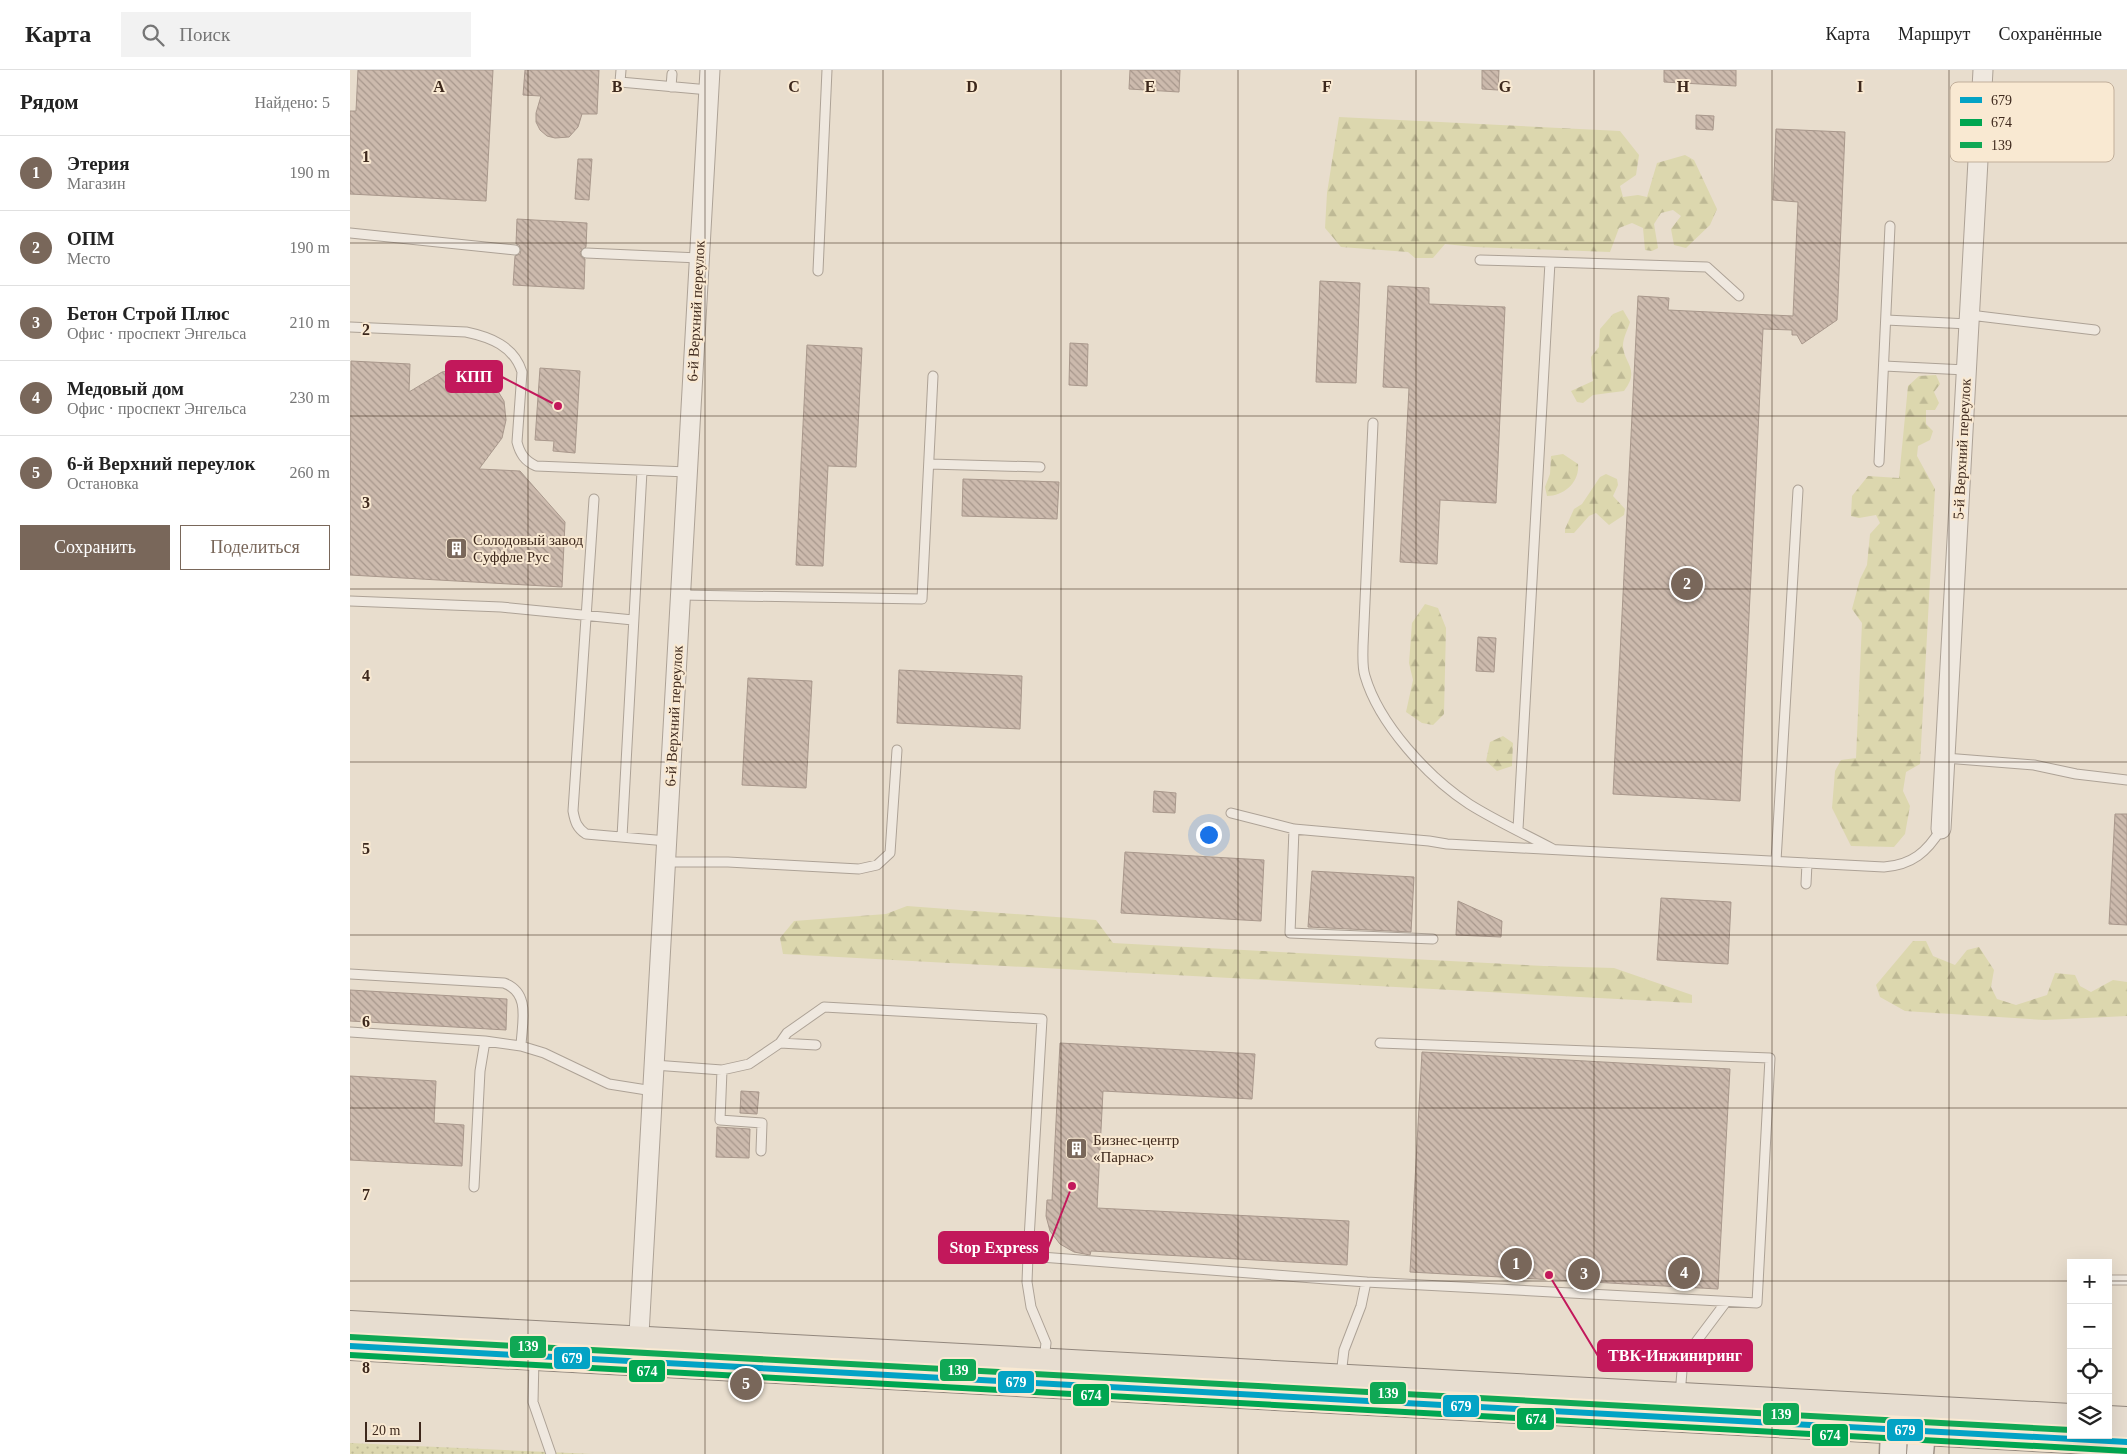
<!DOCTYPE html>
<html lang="ru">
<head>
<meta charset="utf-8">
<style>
	body { margin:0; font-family:Georgia,serif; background:#f2f2f2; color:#222 }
	.controls { position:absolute; right:15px; bottom:15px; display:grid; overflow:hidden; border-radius:0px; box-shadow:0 5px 20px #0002 }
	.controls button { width:45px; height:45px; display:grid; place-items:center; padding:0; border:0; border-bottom:1px solid #e0e0e0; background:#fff; color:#222; font:25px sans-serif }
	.scale { position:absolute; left:15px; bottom:12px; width:56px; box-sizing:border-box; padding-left:5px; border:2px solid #3d281c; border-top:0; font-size:14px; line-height:18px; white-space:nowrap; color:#3d281c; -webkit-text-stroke:4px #f9e9d2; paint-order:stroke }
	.you { position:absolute; left:858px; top:764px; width:18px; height:18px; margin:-12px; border:4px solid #fff; border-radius:50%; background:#1a73e8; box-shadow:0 0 0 8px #1a73e833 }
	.badge { display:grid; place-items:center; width:32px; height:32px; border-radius:50%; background:#79675a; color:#fff; font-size:16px; font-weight:700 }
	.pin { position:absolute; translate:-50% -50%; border:2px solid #fff; box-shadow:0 1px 5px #0006 }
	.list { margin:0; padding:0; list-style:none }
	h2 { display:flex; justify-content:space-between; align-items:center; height:65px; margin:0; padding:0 20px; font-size:21px }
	h2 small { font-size:16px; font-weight:400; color:#767676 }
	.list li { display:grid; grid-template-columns:32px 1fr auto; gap:15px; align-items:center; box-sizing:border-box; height:75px; padding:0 20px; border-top:1px solid #e0e0e0 }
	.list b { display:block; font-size:19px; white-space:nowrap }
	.list p { margin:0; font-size:16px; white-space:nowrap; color:#767676 }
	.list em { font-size:16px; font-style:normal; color:#767676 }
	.actions { display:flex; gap:10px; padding:15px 20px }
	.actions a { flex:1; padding:11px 0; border:1px solid #79675a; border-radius:0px; text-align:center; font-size:18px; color:#79675a }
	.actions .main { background:#79675a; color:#fff }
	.icon { flex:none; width:28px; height:28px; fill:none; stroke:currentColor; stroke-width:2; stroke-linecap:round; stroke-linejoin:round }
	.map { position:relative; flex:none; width:1777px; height:1384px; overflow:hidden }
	header { display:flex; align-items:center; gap:30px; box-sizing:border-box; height:70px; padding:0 25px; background:#fff; border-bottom:1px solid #e0e0e0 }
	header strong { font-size:24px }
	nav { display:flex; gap:28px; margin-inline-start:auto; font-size:18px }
	.search { width:350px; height:45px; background:#f2f2f2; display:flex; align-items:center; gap:12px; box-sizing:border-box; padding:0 18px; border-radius:0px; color:#767676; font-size:19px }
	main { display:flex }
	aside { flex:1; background:#fff }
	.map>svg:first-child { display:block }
	.grass { fill:url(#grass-dots) }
	.forest { fill:url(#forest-firs) }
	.building { fill:url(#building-back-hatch); stroke:#a9988c }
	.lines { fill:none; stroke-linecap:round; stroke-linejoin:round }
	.lane-casing { stroke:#ada296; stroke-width:11 }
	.street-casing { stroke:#ada296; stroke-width:21 }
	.secondary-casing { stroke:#9d9186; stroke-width:29 }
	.primary-casing { stroke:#92877d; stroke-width:30 }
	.lane { stroke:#efe8df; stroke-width:9 }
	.street { stroke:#efe8df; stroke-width:19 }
	.secondary { stroke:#efe8df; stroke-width:26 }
	.primary { stroke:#e7ddd0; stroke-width:28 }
	.bus-1-casing { stroke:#f9e9d2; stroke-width:10 }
	.bus-2-casing { stroke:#f9e9d2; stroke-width:10 }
	.bus-3-casing { stroke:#f9e9d2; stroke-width:10 }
	.bus-1 { stroke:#03a3c5; stroke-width:6 }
	.bus-2 { stroke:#00a651; stroke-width:6 }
	.bus-3 { stroke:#10a855; stroke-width:6 }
	.grid { fill:none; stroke:#3d281c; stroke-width:1; stroke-opacity:0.55 }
	.labels { text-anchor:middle; stroke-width:4; stroke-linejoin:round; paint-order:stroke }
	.street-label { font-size:15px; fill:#3d281c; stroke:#f9e9d2 }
	.poi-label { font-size:15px; fill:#3d281c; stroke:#f9e9d2; text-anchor:start }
	.key { fill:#f9e9d2; stroke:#c1af9b; stroke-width:1 }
	.key-label { font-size:14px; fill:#3d281c }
	.grid-label { font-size:16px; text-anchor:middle; font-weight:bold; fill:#3d281c; stroke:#f9e9d2; stroke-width:4; stroke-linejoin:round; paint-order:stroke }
	.leader { fill:none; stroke:#c2185b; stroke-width:2 }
	.callout-dot { fill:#c2185b; stroke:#f9e9d2; stroke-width:2 }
	.callout { fill:#c2185b; stroke:#c2185b; stroke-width:2 }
	.callout-label { font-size:16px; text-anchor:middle; font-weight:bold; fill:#fff }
	.line-badge { stroke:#f9e9d2; stroke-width:2 }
	.badge-label { font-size:14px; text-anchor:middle; font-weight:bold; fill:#fff }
</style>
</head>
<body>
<header>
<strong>Карта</strong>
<div class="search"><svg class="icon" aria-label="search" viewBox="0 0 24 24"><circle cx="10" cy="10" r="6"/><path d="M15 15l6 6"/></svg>Поиск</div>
<nav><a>Карта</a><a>Маршрут</a><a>Сохранённые</a></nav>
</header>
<main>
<aside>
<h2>Рядом<small>Найдено: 5</small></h2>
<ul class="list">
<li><span class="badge">1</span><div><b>Этерия</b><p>Магазин</p></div><em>190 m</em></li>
<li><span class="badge">2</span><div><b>ОПМ</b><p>Место</p></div><em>190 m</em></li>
<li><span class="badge">3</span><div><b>Бетон Строй Плюс</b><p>Офис · проспект Энгельса</p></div><em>210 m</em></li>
<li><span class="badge">4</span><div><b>Медовый дом</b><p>Офис · проспект Энгельса</p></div><em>230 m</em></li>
<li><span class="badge">5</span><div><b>6-й Верхний переулок</b><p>Остановка</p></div><em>260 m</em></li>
</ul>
<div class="actions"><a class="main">Сохранить</a><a>Поделиться</a></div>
</aside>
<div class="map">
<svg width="1777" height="1384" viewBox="0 0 1777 1384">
	<defs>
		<pattern id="grass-dots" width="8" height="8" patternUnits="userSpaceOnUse" patternTransform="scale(1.25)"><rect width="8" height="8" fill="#dcd7ae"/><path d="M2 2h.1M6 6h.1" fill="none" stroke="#beb995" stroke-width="1.8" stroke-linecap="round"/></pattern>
		<pattern id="forest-firs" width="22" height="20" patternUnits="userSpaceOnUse" patternTransform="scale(1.25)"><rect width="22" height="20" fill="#dcd7ae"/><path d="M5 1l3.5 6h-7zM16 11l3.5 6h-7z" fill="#beb995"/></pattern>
		<pattern id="building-back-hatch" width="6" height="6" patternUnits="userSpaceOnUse" patternTransform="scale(1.25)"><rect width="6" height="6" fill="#ccbaad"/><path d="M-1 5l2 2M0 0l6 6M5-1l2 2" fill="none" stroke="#a7978c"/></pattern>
	</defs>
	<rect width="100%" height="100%" fill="#e8ddcd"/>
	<path class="grass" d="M 0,1373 L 243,1384 L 0,1384 Z"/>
	<path class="forest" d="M 989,47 L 1270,61 L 1289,85 L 1286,105 L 1270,116 L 1273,127 L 1288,125 L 1297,127 L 1307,93 L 1335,85 L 1344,90 L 1367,139 L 1360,155 L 1336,178 L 1324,175 L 1321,159 L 1331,146 L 1323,140 L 1311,143 L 1304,154 L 1308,178 L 1302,181 L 1295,180 L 1293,158 L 1282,153 L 1269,158 L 1260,182 L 1124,177 L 1095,174 L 1083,188 L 1065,188 L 1058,182 L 991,177 L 975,158 L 977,123 Z
		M 1273,240 L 1280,252 C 1278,259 1273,268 1273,275 C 1273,293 1291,299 1274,321 L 1243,325 L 1233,333 L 1227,332 L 1221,321 L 1243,311 L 1241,287 L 1249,277 L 1250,259 L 1263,244 Z
		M 1586,305 L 1590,314 L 1584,322 L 1589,333 L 1585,340 L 1576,340 L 1576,354 L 1583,361 L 1580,370 L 1568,376 L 1567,386 L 1585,419 L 1570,694 L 1556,702 L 1553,721 L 1560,736 L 1555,764 L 1544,777 L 1501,776 L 1482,738 L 1485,701 L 1491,690 L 1506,688 L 1512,553 L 1502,539 L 1510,509 L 1517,495 L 1520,464 L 1530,453 L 1526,445 L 1509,448 L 1501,446 L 1502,426 L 1518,406 L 1549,408 L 1558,316 L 1569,306 Z
		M 1213,384 L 1228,394 C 1230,412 1214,426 1197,426 L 1195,417 L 1200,404 L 1201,386 Z
		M 1256,404 L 1267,409 L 1268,415 L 1263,426 L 1275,439 L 1274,445 L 1259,455 L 1246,443 L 1239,446 L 1224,463 L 1215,463 L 1215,459 L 1224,439 L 1232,434 L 1250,407 Z
		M 1075,534 L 1088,538 L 1096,558 L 1094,644 L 1083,655 L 1072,653 L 1056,642 L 1063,610 L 1059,593 L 1062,553 Z
		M 1153,666 L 1163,673 L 1162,696 L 1147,701 L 1136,691 L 1140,672 Z
		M 557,836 L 746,850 L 763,873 L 1194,896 L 1264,898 L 1342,925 L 1342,933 L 433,884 L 430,868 L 444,851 L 536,844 Z
		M 1563,871 L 1576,871 L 1583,886 L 1605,895 L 1617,880 L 1629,877 L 1644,900 L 1641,917 L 1647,929 L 1666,935 L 1697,925 L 1705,903 L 1725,905 L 1730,916 L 1741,922 L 1763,910 L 1777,912 L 1777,946 L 1695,950 L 1555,941 L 1530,927 L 1526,915 Z"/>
	<path class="building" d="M 8,0 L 143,0 L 136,131 L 0,124 L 0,41 L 6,41 Z
		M 175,0 L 249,0 L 247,44 L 232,44 L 228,57 L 219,67 L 205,68 L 197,66 L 190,60 L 186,52 L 186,43 L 191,26 L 173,25 Z
		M 780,0 L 830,0 L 829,22 L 779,19 Z
		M 1132,0 L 1149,0 L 1148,20 L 1132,19 Z
		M 1314,0 L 1386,0 L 1386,16 L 1314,12 Z
		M 1346,45 L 1364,46 L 1363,60 L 1346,59 Z
		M 1426,59 L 1495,62 L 1487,250 L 1452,274 L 1447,265 L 1442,265 L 1442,260 L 1413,259 L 1390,731 L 1263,724 L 1288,226 L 1319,228 L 1318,240 L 1443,246 L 1448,132 L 1423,130 Z
		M 228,89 L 242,89 L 239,130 L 225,129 Z
		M 167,149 L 237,153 L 236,177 L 230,182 L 231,186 L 235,189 L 234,219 L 163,215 L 165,186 L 170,184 L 171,180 L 169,175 L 166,174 Z
		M 970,211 L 1010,213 L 1006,313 L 966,312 Z
		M 1038,216 L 1079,218 L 1079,234 L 1155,237 L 1146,433 L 1090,430 L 1087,494 L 1050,492 L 1059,318 L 1033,317 Z
		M 720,273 L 738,274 L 737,316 L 719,315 Z
		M 457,275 L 512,278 L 506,397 L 478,396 L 473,496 L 446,495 Z
		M 1,291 L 60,294 L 59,322 L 92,302 L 110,299 L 128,304 L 144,315 L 154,331 L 156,350 L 152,368 L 129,399 L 170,401 L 215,452 L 212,517 L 0,505 Z
		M 190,298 L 230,301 L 225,383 L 203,381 L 204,371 L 185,370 Z
		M 613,409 L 709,412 L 707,449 L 612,446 Z
		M 1128,567 L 1146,568 L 1144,602 L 1126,601 Z
		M 549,600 L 672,606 L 670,659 L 547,653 Z
		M 398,608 L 462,611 L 456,718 L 392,715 Z
		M 804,721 L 826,723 L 825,743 L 803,742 Z
		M 1765,744 L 1777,744 L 1777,855 L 1759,854 Z
		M 775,782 L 914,790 L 911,851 L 771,843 Z
		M 962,801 L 1064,807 L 1061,862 L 958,857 Z
		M 1311,828 L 1381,832 L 1378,894 L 1307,890 Z
		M 1108,831 L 1152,851 L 1151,867 L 1106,865 Z
		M 0,920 L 157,929 L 156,960 L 0,951 Z
		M 710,973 L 905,984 L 902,1029 L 753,1021 L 747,1138 L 999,1151 L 997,1195 L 741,1181 L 740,1185 L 724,1182 L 710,1174 L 700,1161 L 696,1146 L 697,1130 L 702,1130 Z
		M 1072,982 L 1380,999 L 1368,1219 L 1060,1202 Z
		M 0,1006 L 86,1011 L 84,1053 L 114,1055 L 112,1096 L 0,1090 Z
		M 391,1021 L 409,1022 L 407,1044 L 390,1043 Z
		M 367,1057 L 400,1059 L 399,1088 L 366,1087 Z"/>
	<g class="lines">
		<defs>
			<path id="lane" d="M 271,0 L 270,12 L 359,20
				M 321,17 L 322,4
				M 0,163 L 165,180
				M 236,183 L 349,188
				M 1130,190 L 1200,192 L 1168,759
				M 1200,192 L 1357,197 L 1389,226
				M 468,201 L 477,0
				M 1620,245 L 1745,260
				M 1536,250 L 1619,254
				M 0,257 L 116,262 C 140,267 164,276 172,302 L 167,372 C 170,384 175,391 186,396 L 338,402
				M 1534,296 L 1616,300
				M 1023,353 L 1013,576 C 1013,585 1012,597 1015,606 C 1029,654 1078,707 1119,734 C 1146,751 1175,764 1203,779
				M 1529,392 L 1540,156
				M 579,394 L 690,397
				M 244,429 L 223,741 C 225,752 227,758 236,764 L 317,771
				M 331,525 L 572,529 L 583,306
				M 0,531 L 151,537 L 283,550
				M 1595,688 L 1684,695 L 1726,704 L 1777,710
				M 881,743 L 944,759 L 1079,771 L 1097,774 L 1534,797 C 1562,795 1577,782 1591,759
				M 944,759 L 940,863 L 1083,869
				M 272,767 L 292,401
				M 1426,791 L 1448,420
				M 316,792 L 378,792 L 509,799 L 527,795 L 540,783 L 547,680
				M 1456,814 L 1457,793
				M 0,904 L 154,913 C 181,923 172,952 171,976 L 194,983 L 259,1014 L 303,1021
				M 0,962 L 135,971
				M 430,973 L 466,975
				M 304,995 L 372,1000 L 399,994 L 430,973 L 437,963 L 474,937 L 692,949 L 678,1186 L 1016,1212 L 1407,1233 L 1420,988 L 1030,973
				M 372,1000 L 370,1050 L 412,1053 L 411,1081
				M 124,1117 L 130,1001 L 135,971 L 171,976
				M 678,1186 L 677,1212 L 681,1237 L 696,1273 L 694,1290
				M 1758,1210 L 1777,1210
				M 184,1288 L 183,1332 L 201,1384
				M 991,1305 L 994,1280 L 1011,1236 L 1016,1212
				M 1330,1325 L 1332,1301 L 1340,1280 L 1376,1232"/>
			<path id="street" d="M 1591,759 L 1633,0
				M 288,1282 L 360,0"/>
			<path id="secondary" d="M 1543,1384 L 1544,1359 L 1557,1340 L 1572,1361 L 1570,1384"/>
			<path id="primary" d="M 0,1255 L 1721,1348
				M 0,1276 L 1777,1372
				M 1758,1350 L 1777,1351"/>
		</defs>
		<use href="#lane" class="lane-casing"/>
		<use href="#street" class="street-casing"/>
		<use href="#secondary" class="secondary-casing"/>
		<use href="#primary" class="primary-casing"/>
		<use href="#lane" class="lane"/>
		<use href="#street" class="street"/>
		<use href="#secondary" class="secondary"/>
		<use href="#primary" class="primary"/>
		<defs>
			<path id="bus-1" d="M 0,1276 L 1777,1372"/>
			<path id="bus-2" d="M 0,1285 L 1777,1381"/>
			<path id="bus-3" d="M 0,1267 L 1721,1360"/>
		</defs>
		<use href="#bus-1" class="bus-1-casing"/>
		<use href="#bus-2" class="bus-2-casing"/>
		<use href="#bus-3" class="bus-3-casing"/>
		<use href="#bus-1" class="bus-1"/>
		<use href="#bus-2" class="bus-2"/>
		<use href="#bus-3" class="bus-3"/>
	</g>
	<path class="grid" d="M 178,0 L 178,1384M 355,0 L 355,1384M 533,0 L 533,1384M 711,0 L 711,1384M 888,0 L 888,1384M 1066,0 L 1066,1384M 1244,0 L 1244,1384M 1422,0 L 1422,1384M 1599,0 L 1599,1384M 0,173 L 1777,173M 0,346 L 1777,346M 0,519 L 1777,519M 0,692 L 1777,692M 0,865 L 1777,865M 0,1038 L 1777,1038M 0,1211 L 1721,1211M 1758,1211 L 1777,1211"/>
	<defs>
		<symbol id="building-square" viewBox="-11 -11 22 22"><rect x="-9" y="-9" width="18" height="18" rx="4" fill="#79675a" stroke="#f9e9d2"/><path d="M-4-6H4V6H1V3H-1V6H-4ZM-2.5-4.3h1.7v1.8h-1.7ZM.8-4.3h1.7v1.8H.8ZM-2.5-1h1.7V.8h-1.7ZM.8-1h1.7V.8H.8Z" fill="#fff"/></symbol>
	</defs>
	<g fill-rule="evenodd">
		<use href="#building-square" x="94" y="466" width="25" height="25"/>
		<use href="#building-square" x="714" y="1066" width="25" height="25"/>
	</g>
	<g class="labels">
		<g class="street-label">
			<text transform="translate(346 241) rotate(-87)" y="5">6-й Верхний переулок</text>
			<text transform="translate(1612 379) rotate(-87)" y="5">5-й Верхний переулок</text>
			<text transform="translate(324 646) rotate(-87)" y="5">6-й Верхний переулок</text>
		</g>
		<g class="poi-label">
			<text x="123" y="475">Солодовый завод<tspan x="123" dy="17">Суффле Рус</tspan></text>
			<text x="743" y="1075">Бизнес-центр<tspan x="743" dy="17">«Парнас»</tspan></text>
		</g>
	</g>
	<rect x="1600" y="12" width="164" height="80" rx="8" class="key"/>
	<rect x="1610" y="27" width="22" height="6" fill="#03a3c5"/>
	<rect x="1610" y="49" width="22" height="7" fill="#00a651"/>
	<rect x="1610" y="72" width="22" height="6" fill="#10a855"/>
	<g class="key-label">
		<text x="1641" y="35">679</text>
		<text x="1641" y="57">674</text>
		<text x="1641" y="80">139</text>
	</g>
	<g class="grid-label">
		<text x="89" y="22">A</text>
		<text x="267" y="22">B</text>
		<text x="444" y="22">C</text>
		<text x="622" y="22">D</text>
		<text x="800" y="22">E</text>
		<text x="977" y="22">F</text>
		<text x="1155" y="22">G</text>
		<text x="1333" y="22">H</text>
		<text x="1510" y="22">I</text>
		<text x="16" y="92">1</text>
		<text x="16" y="265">2</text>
		<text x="16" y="438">3</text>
		<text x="16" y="611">4</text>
		<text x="16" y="784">5</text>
		<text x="16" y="957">6</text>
		<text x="16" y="1130">7</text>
		<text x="16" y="1303">8</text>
	</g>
	<path class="leader" d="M208 336L152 307M722 1116L698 1178M1199 1205L1248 1286"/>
	<g class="callout-dot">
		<circle cx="208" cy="336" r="5"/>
		<circle cx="722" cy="1116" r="5"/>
		<circle cx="1199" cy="1205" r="5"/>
	</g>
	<g class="callout">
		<rect x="96" y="291" width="56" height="31" rx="5"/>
		<rect x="589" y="1162" width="109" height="31" rx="5"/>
		<rect x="1248" y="1270" width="154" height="31" rx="5"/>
	</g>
	<g class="callout-label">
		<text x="124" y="312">КПП</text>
		<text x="644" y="1183">Stop Express</text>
		<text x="1325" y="1291">ТВК-Инжиниринг</text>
	</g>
	<g class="line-badge">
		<rect x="159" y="1265" width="38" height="24" rx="5" fill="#10a855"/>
		<rect x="203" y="1276" width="38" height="24" rx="5" fill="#03a3c5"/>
		<rect x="589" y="1288" width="38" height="24" rx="5" fill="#10a855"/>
		<rect x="278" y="1289" width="38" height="24" rx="5" fill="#00a651"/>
		<rect x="647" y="1300" width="38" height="24" rx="5" fill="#03a3c5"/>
		<rect x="1019" y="1311" width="38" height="24" rx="5" fill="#10a855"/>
		<rect x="722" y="1313" width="38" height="24" rx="5" fill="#00a651"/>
		<rect x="1092" y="1324" width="38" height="24" rx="5" fill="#03a3c5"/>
		<rect x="1412" y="1332" width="38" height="24" rx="5" fill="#10a855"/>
		<rect x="1166" y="1337" width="39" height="24" rx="5" fill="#00a651"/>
		<rect x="1536" y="1348" width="38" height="24" rx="5" fill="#03a3c5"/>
		<rect x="1461" y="1353" width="38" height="24" rx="5" fill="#00a651"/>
	</g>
	<g class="badge-label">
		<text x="178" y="1281">139</text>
		<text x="222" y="1293">679</text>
		<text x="608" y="1305">139</text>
		<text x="297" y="1306">674</text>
		<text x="666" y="1317">679</text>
		<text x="1038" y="1328">139</text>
		<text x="741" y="1330">674</text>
		<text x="1111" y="1341">679</text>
		<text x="1431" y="1349">139</text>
		<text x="1186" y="1354">674</text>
		<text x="1555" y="1365">679</text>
		<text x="1480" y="1370">674</text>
	</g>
</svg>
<div class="controls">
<button>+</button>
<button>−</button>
<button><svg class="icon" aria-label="locate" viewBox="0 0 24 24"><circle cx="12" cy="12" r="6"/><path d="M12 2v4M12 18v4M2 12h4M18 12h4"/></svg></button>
<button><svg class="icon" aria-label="layers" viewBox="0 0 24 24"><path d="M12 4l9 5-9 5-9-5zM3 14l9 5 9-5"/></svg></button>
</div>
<div class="scale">20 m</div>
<div class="you"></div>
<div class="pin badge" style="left:1166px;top:1194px">1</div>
<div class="pin badge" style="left:1337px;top:514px">2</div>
<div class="pin badge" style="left:1234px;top:1204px">3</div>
<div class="pin badge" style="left:1334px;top:1203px">4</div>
<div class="pin badge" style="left:396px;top:1314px">5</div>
</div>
</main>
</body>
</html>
